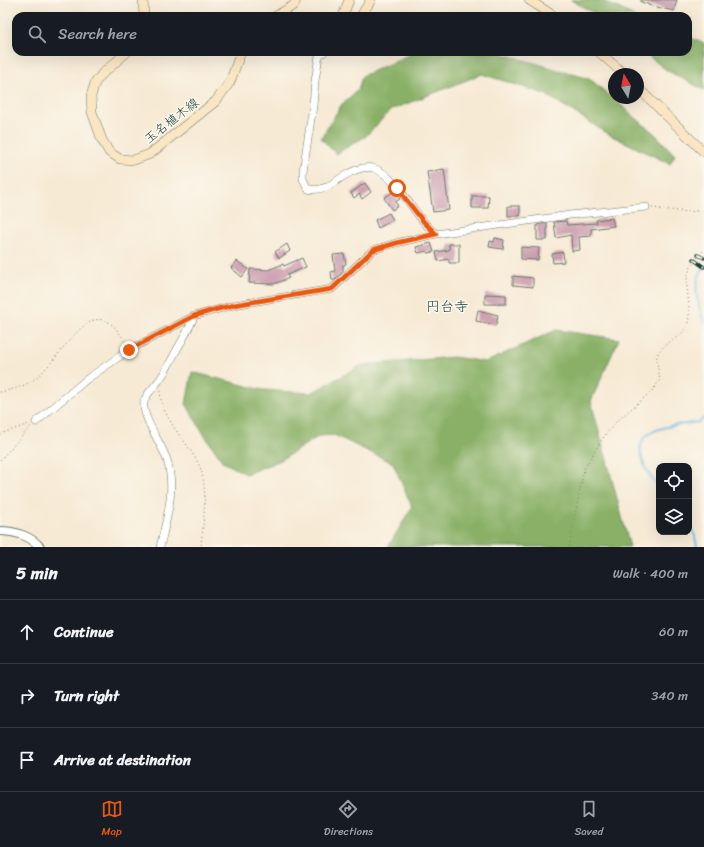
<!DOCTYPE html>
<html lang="en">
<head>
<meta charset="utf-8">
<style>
	body { margin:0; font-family:Sriracha,"Klee One",sans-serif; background:#242831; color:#f1f3f6 }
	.controls { position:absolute; right:12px; bottom:12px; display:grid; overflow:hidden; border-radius:8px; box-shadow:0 4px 16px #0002 }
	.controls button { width:36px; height:36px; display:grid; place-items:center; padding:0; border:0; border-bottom:1px solid #363941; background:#171b24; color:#f1f3f6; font:20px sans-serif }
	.compass { position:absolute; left:608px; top:68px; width:36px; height:36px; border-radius:50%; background:#171b24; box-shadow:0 4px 16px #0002; rotate:350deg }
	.stop { position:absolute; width:12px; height:12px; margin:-9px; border:3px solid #ea580c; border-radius:50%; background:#fff }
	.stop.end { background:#ea580c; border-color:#fff; box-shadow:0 1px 4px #0008 }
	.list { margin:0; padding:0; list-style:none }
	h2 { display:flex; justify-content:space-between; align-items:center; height:52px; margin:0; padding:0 16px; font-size:17px }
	h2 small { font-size:13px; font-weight:400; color:#9ea1a6 }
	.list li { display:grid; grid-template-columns:26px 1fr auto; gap:12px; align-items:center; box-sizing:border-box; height:64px; padding:0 16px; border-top:1px solid #363941 }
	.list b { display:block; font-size:15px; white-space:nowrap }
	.list em { font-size:13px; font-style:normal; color:#9ea1a6 }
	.icon { flex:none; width:22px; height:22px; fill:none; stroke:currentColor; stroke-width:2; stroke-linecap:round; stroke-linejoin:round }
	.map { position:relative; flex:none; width:704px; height:547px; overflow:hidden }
	.search { position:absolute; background:#171b24; box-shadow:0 4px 16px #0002; left:12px; right:12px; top:12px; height:44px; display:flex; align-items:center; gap:10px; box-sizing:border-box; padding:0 14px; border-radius:12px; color:#9ea1a6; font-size:15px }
	.sheet { height:244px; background:#171b24 }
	nav { display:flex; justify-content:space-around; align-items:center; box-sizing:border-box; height:56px; border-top:1px solid #363941; background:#171b24; font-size:11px; color:#9ea1a6 }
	nav a { display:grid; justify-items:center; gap:2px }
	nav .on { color:#ea580c }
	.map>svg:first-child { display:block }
	.forest { fill:#89b066; stroke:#54764d }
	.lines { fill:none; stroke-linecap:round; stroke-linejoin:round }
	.stream { stroke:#6dbae7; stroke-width:2 }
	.building { fill:#c897ac }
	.minor-casing { stroke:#6b7a6c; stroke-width:8 }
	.tertiary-casing { stroke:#6b7a6c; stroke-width:10 }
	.secondary-casing { stroke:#6b7a6c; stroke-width:10 }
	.path { stroke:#6b7a6c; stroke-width:1; stroke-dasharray:1 3; stroke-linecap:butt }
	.minor { stroke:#fff; stroke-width:7 }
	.tertiary { stroke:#fff; stroke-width:8 }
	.secondary { stroke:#fbe6c4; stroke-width:9 }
	.rail-casing { stroke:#1f3d34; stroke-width:3.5 }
	.rail { stroke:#fbf7ec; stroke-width:2; stroke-dasharray:6; stroke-linecap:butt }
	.route { stroke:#ea580c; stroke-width:5 }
	.labels { text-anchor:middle; stroke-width:3; stroke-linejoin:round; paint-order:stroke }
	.street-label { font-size:13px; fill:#1f3d34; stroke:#fbf7ec }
	.neighbourhood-label { font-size:14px; fill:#1f3d34; stroke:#fbf7ec }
</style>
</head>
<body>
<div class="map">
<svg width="704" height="547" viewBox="0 0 704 547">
	<rect width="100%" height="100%" fill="#fbf7ec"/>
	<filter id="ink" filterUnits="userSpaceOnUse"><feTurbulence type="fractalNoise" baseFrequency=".025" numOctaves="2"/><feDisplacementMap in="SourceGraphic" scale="8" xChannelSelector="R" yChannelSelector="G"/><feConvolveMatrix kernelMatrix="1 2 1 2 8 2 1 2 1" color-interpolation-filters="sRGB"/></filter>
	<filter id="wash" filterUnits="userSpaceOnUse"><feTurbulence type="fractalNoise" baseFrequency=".012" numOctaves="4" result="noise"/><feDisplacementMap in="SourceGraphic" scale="16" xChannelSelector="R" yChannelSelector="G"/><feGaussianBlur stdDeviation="0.9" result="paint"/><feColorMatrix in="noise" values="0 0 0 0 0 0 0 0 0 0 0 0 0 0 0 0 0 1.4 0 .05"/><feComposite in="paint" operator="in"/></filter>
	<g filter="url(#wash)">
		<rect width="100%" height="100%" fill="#f7ead5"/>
		<path class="forest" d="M 571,0 L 601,0 L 635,16 L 599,16 Z
			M 688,37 L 704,43 L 704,90 L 668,71 L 643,52 L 688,52 Z
			M 415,52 L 497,52 L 590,79 L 656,135 L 675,155 L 670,164 L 610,135 L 545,94 L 482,74 L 391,110 L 366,136 L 336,154 L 321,138 L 342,104 L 358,90 L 362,76 Z
			M 556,330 L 619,339 L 591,401 L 630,547 L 388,547 L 412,507 L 393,463 L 334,435 L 319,436 L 281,460 L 246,474 L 223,462 L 205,436 L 186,404 L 192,372 L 263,390 L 311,393 L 362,365 L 454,357 L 486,362 Z"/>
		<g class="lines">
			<path class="stream" d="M 704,268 C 690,284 699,306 704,322
				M 659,487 C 648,475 629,446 650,433 C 662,426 684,424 699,422 L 704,418
				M 689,524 L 695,536 L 697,547"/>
		</g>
		<g id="blocks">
			<path class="building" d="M 641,0 L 677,0 L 674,11 L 648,5 L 648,4 L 641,2 Z
				M 444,169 L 449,210 L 433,212 L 427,172 Z
				M 365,183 L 371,192 L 362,199 L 359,194 L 354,198 L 351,193 Z
				M 394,191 L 400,199 L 395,202 L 398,206 L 392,210 L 384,198 Z
				M 472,196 L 489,196 L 488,208 L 472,208 Z
				M 508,206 L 520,206 L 520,216 L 508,216 Z
				M 389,213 L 393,220 L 378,228 L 375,220 Z
				M 612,218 L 614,226 L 591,229 L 591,236 L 579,237 L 580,250 L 572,251 L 571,235 L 556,238 L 554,222 L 566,221 L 567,225 L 597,223 L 596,220 Z
				M 547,223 L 547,240 L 537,240 L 537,225 Z
				M 495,238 L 504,240 L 503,249 L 489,247 L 490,241 L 494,242 Z
				M 431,243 L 434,252 L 428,253 L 427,251 L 418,253 L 416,247 Z
				M 287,244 L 290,251 L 279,258 L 275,252 Z
				M 449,244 L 459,244 L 459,263 L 449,263 L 449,259 L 438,261 L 436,252 L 449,250 Z
				M 521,247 L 539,248 L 538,260 L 521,259 Z
				M 563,252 L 564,262 L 553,263 L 552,254 Z
				M 344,254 L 346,264 L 343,265 L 343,271 L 335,280 L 332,280 L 331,272 L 335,271 L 333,255 Z
				M 302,258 L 306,267 L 287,275 L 289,278 L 274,284 L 249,283 L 250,269 L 268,270 L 283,264 L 284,266 Z
				M 237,261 L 248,269 L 242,277 L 231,268 Z
				M 513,276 L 533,278 L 533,287 L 513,285 Z
				M 485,294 L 506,295 L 506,304 L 485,304 Z
				M 478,310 L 498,315 L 496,325 L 476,321 Z"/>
		</g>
	</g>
	<g filter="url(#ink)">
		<use href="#blocks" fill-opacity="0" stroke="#6b7a6c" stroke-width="1"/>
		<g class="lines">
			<defs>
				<path id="minor" d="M 324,52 L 319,56 L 315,81 L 313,106 L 303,171 L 303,179 L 308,189 C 323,192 333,183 344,176 C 352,171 363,166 373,168 C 392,173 410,206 423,221 C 427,226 431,230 436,234
					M 36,422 L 87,379 L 129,350 L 194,316 L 234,305 L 332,289 L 373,250 L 396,243 L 436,234 L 570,215 L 646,207
					M 160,547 C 167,517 176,490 167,460 C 162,444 142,418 144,403 C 144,396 153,389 157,383 C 164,375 168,366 173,357 C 180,343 189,331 194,316"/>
				<path id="tertiary" d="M 0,531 C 14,531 31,536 40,547"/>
				<path id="secondary" d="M 143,0 L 144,16
					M 529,0 L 554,16
					M 276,16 L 294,5 L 296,0
					M 343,16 L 349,0
					M 361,16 L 371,0
					M 127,52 L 102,74 L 95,83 L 91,96 L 92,112 L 102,140 L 109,152 L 120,159 L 134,160 L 150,154 L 216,101 L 230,82 L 241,52
					M 599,52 L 624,74
					M 638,88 L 704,152"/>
			</defs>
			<use href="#minor" class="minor-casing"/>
			<use href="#tertiary" class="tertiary-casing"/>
			<use href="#secondary" class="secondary-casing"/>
			<path class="path" d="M 652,208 L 688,212 L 704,210
				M 160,391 C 161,421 191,443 201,470 C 208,492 203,524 201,547
				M 0,392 C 11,390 22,387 32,381 C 51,369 76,324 95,320 C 110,316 120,333 126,344
				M 0,434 L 29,424
				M 0,460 L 31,426
				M 569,547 L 584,469 L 602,439 L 616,422 L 652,391 L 660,380 C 659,374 656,360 657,356 C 661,343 679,340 686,328 C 693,314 686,294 687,279 C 688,268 698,257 704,250"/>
			<use href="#minor" class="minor"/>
			<use href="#tertiary" class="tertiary"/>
			<use href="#secondary" class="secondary"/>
			<defs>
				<path id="rail" d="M 698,255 L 704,258
					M 693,259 L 704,267"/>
			</defs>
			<use href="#rail" class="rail-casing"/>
			<use href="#rail" class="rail"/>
		</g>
	</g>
	<g class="lines" filter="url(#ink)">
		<path class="route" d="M 129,350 L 194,316 L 214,310 L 234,305 L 332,289 L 373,250 L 396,243 L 436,234 L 423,221 L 397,188"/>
	</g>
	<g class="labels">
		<g class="street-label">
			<text transform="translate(171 120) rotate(-38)" y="5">玉名植木線</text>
		</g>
		<g class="neighbourhood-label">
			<text x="447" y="311">円台寺</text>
		</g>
	</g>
</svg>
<div class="controls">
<button><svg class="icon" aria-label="locate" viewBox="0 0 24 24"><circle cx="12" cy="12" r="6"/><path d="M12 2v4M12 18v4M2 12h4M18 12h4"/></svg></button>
<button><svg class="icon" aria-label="layers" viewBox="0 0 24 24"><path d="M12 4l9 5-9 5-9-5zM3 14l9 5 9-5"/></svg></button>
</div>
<svg class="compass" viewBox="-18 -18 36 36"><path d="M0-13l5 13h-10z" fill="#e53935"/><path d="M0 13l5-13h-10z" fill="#9ea1a6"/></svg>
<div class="stop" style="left:397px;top:188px"></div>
<div class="stop end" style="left:129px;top:350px"></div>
<div class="search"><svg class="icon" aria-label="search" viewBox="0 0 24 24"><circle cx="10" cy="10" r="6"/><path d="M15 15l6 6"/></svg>Search here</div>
</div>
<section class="sheet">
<h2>5 min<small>Walk · 400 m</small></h2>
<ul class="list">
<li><svg class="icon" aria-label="ahead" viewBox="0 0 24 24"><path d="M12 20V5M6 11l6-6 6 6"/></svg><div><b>Continue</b></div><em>60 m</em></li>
<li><svg class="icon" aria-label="right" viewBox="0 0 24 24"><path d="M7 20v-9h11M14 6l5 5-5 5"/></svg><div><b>Turn right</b></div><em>340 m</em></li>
<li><svg class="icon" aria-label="arrive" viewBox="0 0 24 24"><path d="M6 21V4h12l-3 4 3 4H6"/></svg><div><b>Arrive at destination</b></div></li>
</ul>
</section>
<nav>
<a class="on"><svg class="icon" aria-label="map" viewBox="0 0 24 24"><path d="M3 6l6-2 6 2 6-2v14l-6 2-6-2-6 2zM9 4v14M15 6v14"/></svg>Map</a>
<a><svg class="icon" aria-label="directions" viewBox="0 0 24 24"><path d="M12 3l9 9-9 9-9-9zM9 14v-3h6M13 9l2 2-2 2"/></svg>Directions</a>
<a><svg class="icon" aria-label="saved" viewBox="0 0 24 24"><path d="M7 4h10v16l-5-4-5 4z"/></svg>Saved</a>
</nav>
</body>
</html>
